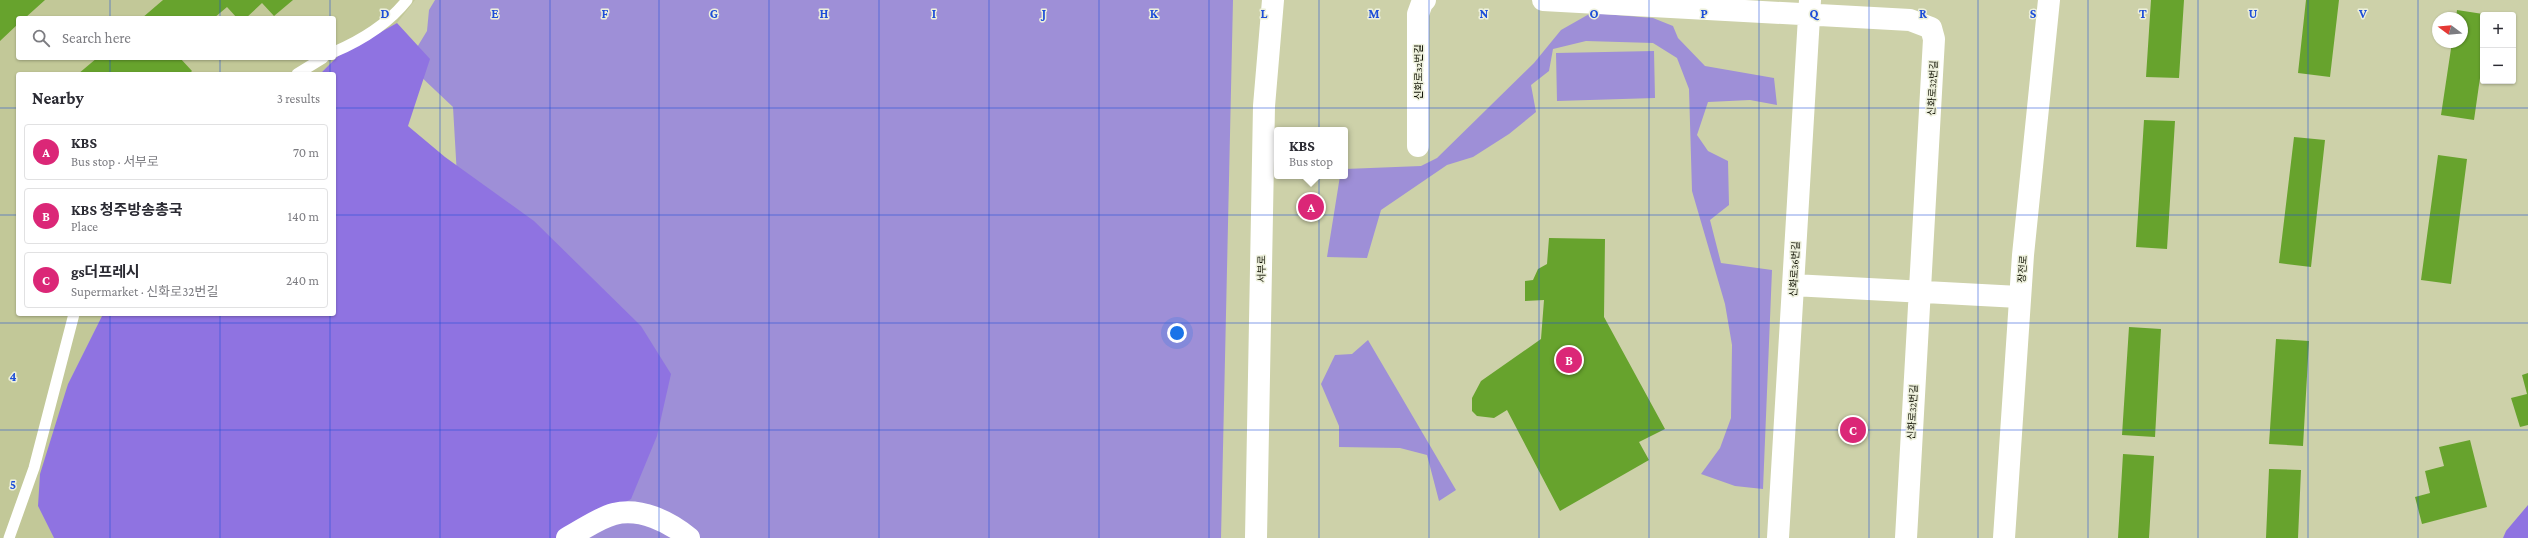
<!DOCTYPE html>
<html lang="en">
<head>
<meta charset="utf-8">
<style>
	body { margin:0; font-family:"Crimson Pro","Noto Sans KR",serif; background:#f2f2f3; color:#2b2b33 }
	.controls { position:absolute; right:12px; top:12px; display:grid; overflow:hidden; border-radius:4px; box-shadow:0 1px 3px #0004 }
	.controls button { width:36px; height:36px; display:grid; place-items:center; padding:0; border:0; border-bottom:1px solid #e1e1e2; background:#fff; color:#2b2b33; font:20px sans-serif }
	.compass { position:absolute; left:2432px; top:12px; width:36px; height:36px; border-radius:50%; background:#fff; box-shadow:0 1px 3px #0004; rotate:286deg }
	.you { position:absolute; left:1177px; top:333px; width:14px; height:14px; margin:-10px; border:3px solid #fff; border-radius:50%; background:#1a73e8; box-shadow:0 0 0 6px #1a73e833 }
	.badge { display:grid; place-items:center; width:26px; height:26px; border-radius:50%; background:#db2777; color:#fff; font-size:13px; font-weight:700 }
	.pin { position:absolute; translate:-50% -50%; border:2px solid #fff; box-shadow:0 1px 4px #0006 }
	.popup { position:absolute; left:1274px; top:127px; width:74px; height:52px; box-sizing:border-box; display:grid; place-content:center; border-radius:4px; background:#fff; filter:drop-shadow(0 1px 3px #0005); font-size:13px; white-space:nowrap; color:#7c7c81 }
	.popup b { font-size:15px; color:#2b2b33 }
	.popup::after { content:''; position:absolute; left:50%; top:100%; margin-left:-8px; border:8px solid transparent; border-top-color:#fff }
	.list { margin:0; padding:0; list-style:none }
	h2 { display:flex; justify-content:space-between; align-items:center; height:52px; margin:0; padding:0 16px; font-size:17px }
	h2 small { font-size:13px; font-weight:400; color:#7c7c81 }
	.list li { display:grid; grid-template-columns:26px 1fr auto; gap:12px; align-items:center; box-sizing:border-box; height:56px; margin:0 8px 8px; padding:0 8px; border:1px solid #e1e1e2; border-radius:4px }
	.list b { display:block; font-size:15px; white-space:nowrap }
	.list p { margin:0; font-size:13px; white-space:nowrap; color:#7c7c81 }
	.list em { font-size:13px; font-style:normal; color:#7c7c81 }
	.icon { flex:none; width:22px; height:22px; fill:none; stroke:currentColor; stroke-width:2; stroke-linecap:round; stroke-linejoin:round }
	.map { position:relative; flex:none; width:2528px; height:538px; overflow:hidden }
	.search { position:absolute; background:#fff; box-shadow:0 1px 3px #0004; left:16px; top:16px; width:320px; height:44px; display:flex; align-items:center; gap:10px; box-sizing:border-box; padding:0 14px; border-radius:4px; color:#7c7c81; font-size:15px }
	.panel { position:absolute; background:#fff; box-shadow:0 1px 3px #0004; left:16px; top:72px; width:320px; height:244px; border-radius:4px }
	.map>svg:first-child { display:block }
	.built { fill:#c2c898; fill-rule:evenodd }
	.green { fill:#9e8fd7 }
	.forest { fill:#8f73e1 }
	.building { fill:#67a32d }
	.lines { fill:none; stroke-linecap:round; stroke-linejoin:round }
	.lane { stroke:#fff; stroke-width:11 }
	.street { stroke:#fff; stroke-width:22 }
	.secondary { stroke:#fff; stroke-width:22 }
	.grid { fill:none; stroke:#1d4ed8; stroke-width:1; stroke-opacity:0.55 }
	.labels { text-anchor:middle; stroke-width:3; stroke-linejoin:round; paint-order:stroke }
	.street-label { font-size:10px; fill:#131406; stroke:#edf0dc }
	.grid-label { font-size:13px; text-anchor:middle; font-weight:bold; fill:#1d4ed8; stroke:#edf0dc; stroke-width:3; stroke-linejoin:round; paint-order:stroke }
</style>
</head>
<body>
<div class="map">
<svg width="2528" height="538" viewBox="0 0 2528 538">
	<rect width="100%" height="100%" fill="#cdd1a9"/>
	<path class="built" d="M 0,0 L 415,0 L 397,23 L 338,56 L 320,74 L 18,74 L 18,314 L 103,314 L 68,384 L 38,506 L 54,538 L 0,538 ZM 18,18 L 334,18 L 334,58 L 18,58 Z"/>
	<path class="green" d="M 435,0 L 1233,0 L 1221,538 L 478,538 L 453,107 L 417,73 L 416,49 L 427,31 L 429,10 Z
		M 1591,13 L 1653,18 L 1673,26 L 1678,38 L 1705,66 L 1774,78 L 1777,105 L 1750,100 L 1708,102 L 1697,135 L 1708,151 L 1728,161 L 1729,205 L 1710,220 L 1721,263 L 1772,270 L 1763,489 L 1735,486 L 1701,474 L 1720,448 L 1731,418 L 1732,345 L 1725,304 L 1692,191 L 1689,89 L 1677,58 L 1653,43 L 1586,41 L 1553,49 L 1549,71 L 1531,85 L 1536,112 L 1509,134 L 1473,157 L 1447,165 L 1381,210 L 1367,258 L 1327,257 L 1340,176 L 1345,176 L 1345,169 L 1421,166 L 1437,158 L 1534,63 L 1561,30 Z
		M 1654,51 L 1655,98 L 1557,101 L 1556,53 Z
		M 1368,340 L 1456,490 L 1439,501 L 1427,455 L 1400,448 L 1339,447 L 1339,426 L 1321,384 L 1335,355 L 1352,354 Z"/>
	<path class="forest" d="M 397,23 L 430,59 L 408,126 L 445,157 L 534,221 L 641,326 L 671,374 L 657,436 L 631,499 L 560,538 L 54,538 L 38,506 L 40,474 L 68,384 L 103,314 L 334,314 L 334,74 L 320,74 L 338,56 Z
		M 2528,505 L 2528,538 L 2503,538 L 2506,531 Z"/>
	<path class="building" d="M 0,0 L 45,0 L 25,18 L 18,18 L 18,24 L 0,41 Z
		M 163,0 L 293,0 L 274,16 L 262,3 L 246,18 L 237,18 L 227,7 L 214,18 L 142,18 Z
		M 2151,0 L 2184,0 L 2179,78 L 2146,77 Z
		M 2306,0 L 2339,0 L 2330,77 L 2298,73 Z
		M 2457,10 L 2483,14 L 2483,57 L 2474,120 L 2441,115 L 2452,42 L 2462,42 L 2462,18 L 2456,18 Z
		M 97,58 L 180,58 L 192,71 L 189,74 L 78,74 Z
		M 2144,120 L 2175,121 L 2167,249 L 2136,247 Z
		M 2294,137 L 2325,140 L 2311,267 L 2279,263 Z
		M 2438,155 L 2467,159 L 2451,284 L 2421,280 Z
		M 1549,238 L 1605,239 L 1604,317 L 1665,429 L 1639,442 L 1649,460 L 1560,511 L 1507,410 L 1494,418 L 1477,416 L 1472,411 L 1472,398 L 1481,381 L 1541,339 L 1544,300 L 1525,301 L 1525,281 L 1533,280 L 1538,269 L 1547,264 Z
		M 2129,327 L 2161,329 L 2155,437 L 2122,435 Z
		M 2276,339 L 2309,341 L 2303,446 L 2269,444 Z
		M 2528,373 L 2528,425 L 2520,427 L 2511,398 L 2527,394 L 2522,375 Z
		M 2470,440 L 2487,507 L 2422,524 L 2415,497 L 2430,493 L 2425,471 L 2444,466 L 2439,447 Z
		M 2123,454 L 2154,456 L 2149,538 L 2118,538 Z
		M 2269,469 L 2301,470 L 2298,538 L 2266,538 Z"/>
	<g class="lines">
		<path class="lane" d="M 334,52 C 362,40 388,24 407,0
			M 297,74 L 323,58
			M 9,538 L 34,468 L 74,314"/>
		<path class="street" d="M 1543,0 L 1910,20 L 1931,28 L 1934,39 L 1906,538
			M 1418,146 L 1418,14 L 1422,3 L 1425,0
			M 1793,285 L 2019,297
			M 567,538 C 581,531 598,518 614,514 C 640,507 670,522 689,538
			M 1778,538 L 1810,0"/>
		<path class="secondary" d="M 1256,538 L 1264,106 L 1273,0
			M 2004,538 L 2023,255 L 2049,0"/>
	</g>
	<path class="grid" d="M 110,0 L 110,18M 220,0 L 220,18M 330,0 L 330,18M 440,0 L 440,538M 550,0 L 550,538M 659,0 L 659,538M 769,0 L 769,538M 879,0 L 879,538M 989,0 L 989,538M 1099,0 L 1099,538M 1209,0 L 1209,538M 1319,0 L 1319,538M 1429,0 L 1429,538M 1539,0 L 1539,538M 1649,0 L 1649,538M 1759,0 L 1759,538M 1869,0 L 1869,538M 1978,0 L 1978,538M 2088,0 L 2088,538M 2198,0 L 2198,538M 2308,0 L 2308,538M 2418,0 L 2418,538M 110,58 L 110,74M 220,58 L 220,74M 330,58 L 330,74M 0,108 L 18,108M 334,108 L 2528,108M 0,215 L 18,215M 334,215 L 2528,215M 110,314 L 110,538M 220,314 L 220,538M 330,314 L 330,538M 0,323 L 2528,323M 0,430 L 2528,430"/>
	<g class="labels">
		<g class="street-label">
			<text transform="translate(1418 72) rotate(-90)" y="4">신화로32번길</text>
			<text transform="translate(1932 88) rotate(-87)" y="4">신화로32번길</text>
			<text transform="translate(1261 269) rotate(-89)" y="4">서부로</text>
			<text transform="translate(1794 269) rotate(-87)" y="4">신화로36번길</text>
			<text transform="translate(2022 269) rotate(-86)" y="4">장전로</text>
			<text transform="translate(1912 412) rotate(-87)" y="4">신화로32번길</text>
		</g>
	</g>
	<g class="grid-label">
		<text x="385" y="18">D</text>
		<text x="495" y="18">E</text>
		<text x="605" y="18">F</text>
		<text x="714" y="18">G</text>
		<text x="824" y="18">H</text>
		<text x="934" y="18">I</text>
		<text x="1044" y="18">J</text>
		<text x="1154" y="18">K</text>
		<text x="1264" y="18">L</text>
		<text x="1374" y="18">M</text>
		<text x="1484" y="18">N</text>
		<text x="1594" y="18">O</text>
		<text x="1704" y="18">P</text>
		<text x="1814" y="18">Q</text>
		<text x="1923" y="18">R</text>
		<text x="2033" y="18">S</text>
		<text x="2143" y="18">T</text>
		<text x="2253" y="18">U</text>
		<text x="2363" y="18">V</text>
		<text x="13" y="381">4</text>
		<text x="13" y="489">5</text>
	</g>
</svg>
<div class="controls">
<button>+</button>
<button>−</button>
</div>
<svg class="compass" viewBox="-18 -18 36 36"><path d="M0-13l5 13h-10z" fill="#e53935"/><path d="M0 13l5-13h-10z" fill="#7c7c81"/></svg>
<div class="you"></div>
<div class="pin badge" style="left:1311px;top:207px">A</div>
<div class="popup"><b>KBS</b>Bus stop</div>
<div class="pin badge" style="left:1569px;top:360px">B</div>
<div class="pin badge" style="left:1853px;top:430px">C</div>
<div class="search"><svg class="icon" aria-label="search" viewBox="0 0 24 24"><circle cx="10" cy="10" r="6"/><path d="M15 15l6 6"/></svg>Search here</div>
<section class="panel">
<h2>Nearby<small>3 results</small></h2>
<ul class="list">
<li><span class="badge">A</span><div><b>KBS</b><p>Bus stop · 서부로</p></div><em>70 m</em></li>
<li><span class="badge">B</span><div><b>KBS 청주방송총국</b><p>Place</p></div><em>140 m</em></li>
<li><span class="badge">C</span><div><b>gs더프레시</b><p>Supermarket · 신화로32번길</p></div><em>240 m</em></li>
</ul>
</section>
</div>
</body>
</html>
